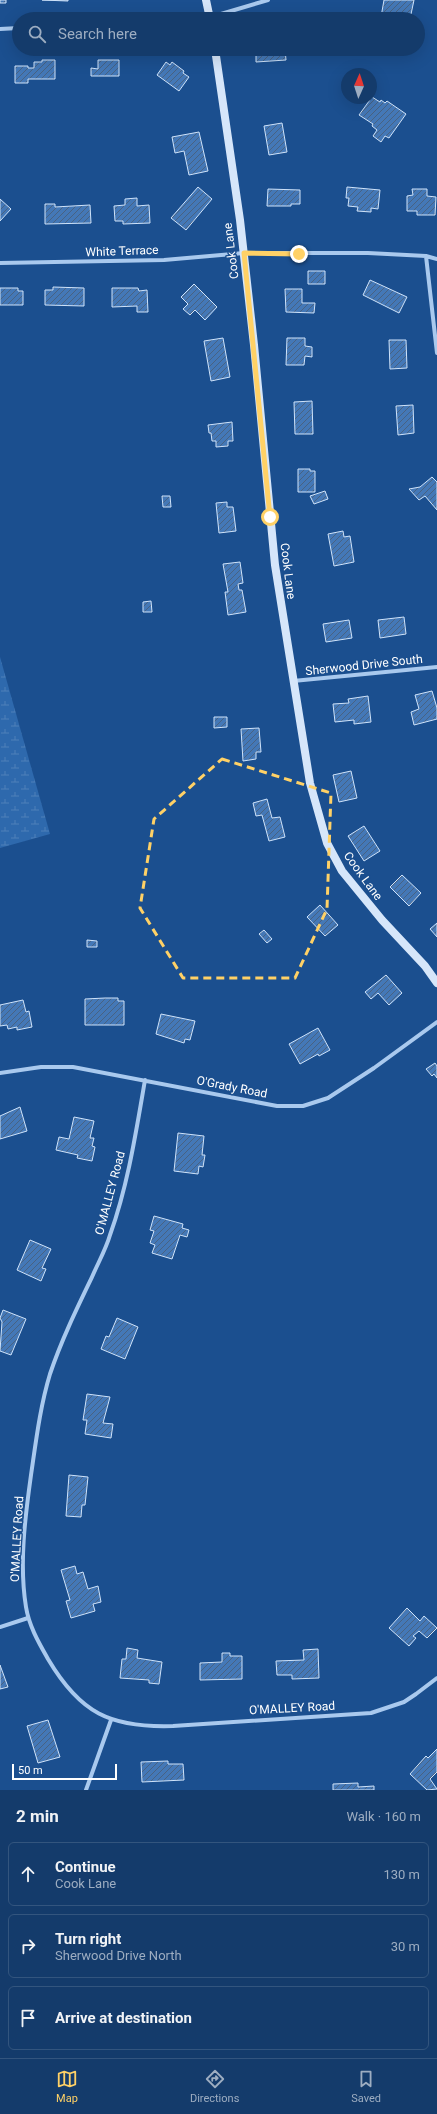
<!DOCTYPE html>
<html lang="en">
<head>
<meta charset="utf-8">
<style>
	body { margin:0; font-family:Roboto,sans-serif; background:#1d4271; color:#f1f3f6 }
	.compass { position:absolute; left:341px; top:68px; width:36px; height:36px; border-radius:50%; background:#143b6b; box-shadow:0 4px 16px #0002; rotate:3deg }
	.scale { position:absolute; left:12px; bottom:10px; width:105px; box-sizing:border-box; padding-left:4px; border:2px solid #fff; border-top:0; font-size:11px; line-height:14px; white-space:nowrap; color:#fff; -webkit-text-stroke:3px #1b4f8f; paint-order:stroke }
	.stop { position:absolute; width:12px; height:12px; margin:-9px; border:3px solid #ffd166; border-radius:50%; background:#fff }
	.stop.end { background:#ffd166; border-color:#fff; box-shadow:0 1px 4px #0008 }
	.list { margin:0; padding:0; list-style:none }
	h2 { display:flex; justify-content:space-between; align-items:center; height:52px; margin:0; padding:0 16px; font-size:17px }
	h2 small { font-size:13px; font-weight:400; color:#9dadc1 }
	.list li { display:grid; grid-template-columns:26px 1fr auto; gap:12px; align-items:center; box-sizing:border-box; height:64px; margin:0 8px 8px; padding:0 8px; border:1px solid #33557e; border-radius:6px }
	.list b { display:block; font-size:15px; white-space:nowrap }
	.list p { margin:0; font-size:13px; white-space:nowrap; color:#9dadc1 }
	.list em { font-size:13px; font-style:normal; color:#9dadc1 }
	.icon { flex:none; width:22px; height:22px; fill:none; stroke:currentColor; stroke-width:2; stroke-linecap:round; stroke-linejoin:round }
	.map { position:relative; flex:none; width:437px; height:1790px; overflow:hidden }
	.search { position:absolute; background:#143b6b; box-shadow:0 4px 16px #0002; left:12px; right:12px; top:12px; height:44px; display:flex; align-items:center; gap:10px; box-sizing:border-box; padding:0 14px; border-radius:22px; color:#9dadc1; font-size:15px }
	.sheet { height:268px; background:#143b6b }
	nav { display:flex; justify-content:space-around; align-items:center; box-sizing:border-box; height:56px; border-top:1px solid #33557e; background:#143b6b; font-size:11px; color:#9dadc1 }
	nav a { display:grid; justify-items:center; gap:2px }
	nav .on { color:#ffd166 }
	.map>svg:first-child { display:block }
	.wetland { fill:url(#wetland-marsh) }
	.building { fill:url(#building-hatch); stroke:#cfe3fa }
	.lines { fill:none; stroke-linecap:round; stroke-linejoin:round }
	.street { stroke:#a9c9ee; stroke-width:4 }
	.secondary { stroke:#d6e6fa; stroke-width:8 }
	.route { stroke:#ffd166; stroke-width:5 }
	.marked { fill:none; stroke:#ffd166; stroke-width:3; stroke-dasharray:8 5; stroke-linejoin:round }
	.labels { text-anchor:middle; stroke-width:3; stroke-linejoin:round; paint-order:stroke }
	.street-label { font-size:12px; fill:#fff; stroke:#1b4f8f }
</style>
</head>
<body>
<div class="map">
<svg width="437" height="1790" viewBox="0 0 437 1790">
	<defs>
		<pattern id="wetland-marsh" width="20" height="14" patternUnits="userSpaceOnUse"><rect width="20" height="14" fill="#2e69ad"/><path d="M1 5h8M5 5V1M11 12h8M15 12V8" fill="none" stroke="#4d80b9"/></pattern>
		<pattern id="building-hatch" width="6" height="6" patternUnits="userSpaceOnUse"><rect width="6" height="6" fill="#4478b7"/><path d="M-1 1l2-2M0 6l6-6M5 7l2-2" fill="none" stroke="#486282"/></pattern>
	</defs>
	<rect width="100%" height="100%" fill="#1b4f8f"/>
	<path class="wetland" d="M 0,657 L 50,834 L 0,848 Z"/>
	<path class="building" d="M 0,0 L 6,0 L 6,3 L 0,3 Z
		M 42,0 L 68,0 L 68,1 Z
		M 384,0 L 414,0 L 410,19 L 381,17 Z
		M 256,49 L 285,49 L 286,60 L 256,62 Z
		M 42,60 L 55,60 L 55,79 L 28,79 L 28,83 L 15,83 L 15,66 L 28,66 L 28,68 L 34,68 L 34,62 L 42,62 Z
		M 98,60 L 119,60 L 119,76 L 91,76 L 91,68 L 98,69 Z
		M 166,62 L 170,65 L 172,62 L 184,71 L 183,73 L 189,77 L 179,91 L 157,75 Z
		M 372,97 L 380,102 L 381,100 L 385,103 L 387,101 L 406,114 L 389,138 L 385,136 L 381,142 L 373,136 L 377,130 L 372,126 L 373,124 L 359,115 Z
		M 282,123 L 287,152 L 269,155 L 264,126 Z
		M 199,132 L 208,171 L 189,175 L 184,151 L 175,153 L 172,137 Z
		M 198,187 L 212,199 L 186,230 L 171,218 Z
		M 347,187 L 380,190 L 378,209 L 371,208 L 371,212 L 357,211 L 358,207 L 348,206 L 349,198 L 346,198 Z
		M 268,189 L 300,190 L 300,204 L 291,204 L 291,206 L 267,206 Z
		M 412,189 L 427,189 L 427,196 L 436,197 L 435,215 L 417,215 L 417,211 L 407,211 L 407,196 L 413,195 Z
		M 137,198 L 137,206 L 149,205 L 150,223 L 123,224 L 123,221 L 115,221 L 114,206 L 125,205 L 125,199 Z
		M 0,199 L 11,209 L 0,221 Z
		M 45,204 L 55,204 L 55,207 L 90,205 L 91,223 L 45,224 Z
		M 308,271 L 325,271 L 325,284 L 308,284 Z
		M 370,280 L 407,297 L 399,313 L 363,295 Z
		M 194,284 L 217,307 L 205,320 L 195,310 L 190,315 L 183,309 L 188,304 L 181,297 Z
		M 53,287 L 84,288 L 84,306 L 45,305 L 45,290 L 53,290 Z
		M 0,288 L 18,288 L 18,291 L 23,291 L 23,305 L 0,305 Z
		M 112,288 L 138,288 L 139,291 L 147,290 L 148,312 L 137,312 L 137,306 L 112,307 Z
		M 285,289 L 302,289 L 302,303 L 315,303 L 314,313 L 286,312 Z
		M 223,338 L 230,377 L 211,381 L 204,341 Z
		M 287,338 L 305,338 L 305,346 L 312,347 L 312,357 L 305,356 L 304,365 L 286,365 Z
		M 389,340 L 406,340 L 407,368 L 390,369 Z
		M 312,401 L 313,434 L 295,434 L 294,402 Z
		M 413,405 L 414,433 L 398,435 L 396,406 Z
		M 232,422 L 233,441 L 228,441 L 228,446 L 216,447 L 216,441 L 212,441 L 211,433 L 209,433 L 208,425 Z
		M 298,469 L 310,469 L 310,471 L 315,471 L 315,492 L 298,492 Z
		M 432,477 L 437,482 L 437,510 L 425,496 L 419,500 L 409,489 L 420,487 Z
		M 325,491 L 328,499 L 314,504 L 310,496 Z
		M 162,496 L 170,496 L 171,507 L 163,507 Z
		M 227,502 L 227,507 L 233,507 L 236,531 L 219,533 L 216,503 Z
		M 343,531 L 344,537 L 350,536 L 354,562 L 334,566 L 328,534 Z
		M 240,562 L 243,583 L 238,584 L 239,590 L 242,590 L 246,612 L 228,615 L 225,592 L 228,592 L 223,564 Z
		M 151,601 L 152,612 L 143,612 L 143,602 Z
		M 404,617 L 406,634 L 380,638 L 378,620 Z
		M 349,620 L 352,638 L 326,642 L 323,624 Z
		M 432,691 L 437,708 L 437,719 L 414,725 L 411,712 L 419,709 L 415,695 Z
		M 368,696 L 371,722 L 354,724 L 354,720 L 335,722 L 333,704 L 349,703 L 348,699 Z
		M 214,717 L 227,717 L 227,727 L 214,728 Z
		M 259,728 L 261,752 L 256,752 L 256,759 L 243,761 L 241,729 Z
		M 351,771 L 357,798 L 339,802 L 333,775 Z
		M 267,799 L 272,818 L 280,817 L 285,837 L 269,841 L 262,815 L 256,816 L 253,803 Z
		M 364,826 L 380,851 L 364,861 L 348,836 Z
		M 402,875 L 421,893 L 409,906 L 390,887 Z
		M 320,905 L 338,925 L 325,936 L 307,917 Z
		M 437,923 L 437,937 L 430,929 Z
		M 264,930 L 272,939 L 267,943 L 259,934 Z
		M 87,940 L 97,941 L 97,947 L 87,947 Z
		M 386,975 L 402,993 L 389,1005 L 378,993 L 371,999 L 365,992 Z
		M 105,998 L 118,998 L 118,1001 L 124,1001 L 124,1025 L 85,1025 L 85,999 Z
		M 23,1000 L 26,1012 L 29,1011 L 32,1027 L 17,1030 L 17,1027 L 8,1029 L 7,1025 L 0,1026 L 0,1005 Z
		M 161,1014 L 195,1021 L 190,1040 L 185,1039 L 184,1043 L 156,1034 Z
		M 318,1028 L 330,1050 L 319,1056 L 318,1054 L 300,1064 L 289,1044 Z
		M 435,1063 L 437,1066 L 437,1078 L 434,1074 L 432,1076 L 426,1069 Z
		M 20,1107 L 27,1131 L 0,1139 L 0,1116 Z
		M 74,1117 L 94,1121 L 90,1138 L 94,1138 L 92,1146 L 95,1147 L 92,1161 L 77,1158 L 78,1155 L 56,1150 L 59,1137 L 69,1139 Z
		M 178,1133 L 204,1136 L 202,1155 L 205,1155 L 203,1167 L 199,1166 L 198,1174 L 174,1171 Z
		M 154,1216 L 183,1224 L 182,1228 L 189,1230 L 187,1237 L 180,1235 L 172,1259 L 152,1253 L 155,1245 L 150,1243 L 154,1231 L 150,1230 Z
		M 30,1240 L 51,1249 L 42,1268 L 46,1269 L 41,1281 L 17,1270 Z
		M 3,1310 L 26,1319 L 11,1355 L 0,1351 L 2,1322 L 0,1318 Z
		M 117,1318 L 138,1327 L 125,1359 L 101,1349 L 106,1336 L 109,1337 Z
		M 87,1394 L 110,1397 L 103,1423 L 113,1424 L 111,1438 L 85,1434 L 87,1420 L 83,1420 Z
		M 69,1475 L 88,1477 L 85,1505 L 82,1505 L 81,1517 L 66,1516 Z
		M 75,1566 L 77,1574 L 83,1572 L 88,1589 L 98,1586 L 101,1602 L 93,1604 L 95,1611 L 71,1618 L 66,1601 L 70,1600 L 61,1570 Z
		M 407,1608 L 420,1621 L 424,1616 L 437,1628 L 427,1638 L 419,1631 L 413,1636 L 416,1638 L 409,1646 L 389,1628 Z
		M 127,1648 L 138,1650 L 137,1658 L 162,1662 L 159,1684 L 149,1683 L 149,1680 L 120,1678 L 122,1659 L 126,1659 Z
		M 318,1649 L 319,1678 L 292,1679 L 292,1675 L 277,1675 L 276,1661 L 304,1660 L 303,1650 Z
		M 222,1653 L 230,1653 L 230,1656 L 242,1656 L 242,1679 L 200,1680 L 200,1663 L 222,1662 Z
		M 0,1665 L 8,1687 L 0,1689 Z
		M 48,1720 L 60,1757 L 38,1763 L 27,1726 Z
		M 437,1749 L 437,1772 L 430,1779 L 437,1789 L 427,1790 L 410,1774 L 426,1756 L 428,1758 Z
		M 168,1761 L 168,1764 L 183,1764 L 184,1780 L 142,1782 L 141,1762 Z
		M 358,1783 L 358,1787 L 374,1786 L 374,1790 L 333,1790 L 333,1784 Z"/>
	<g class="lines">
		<path class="street" d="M 204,19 L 268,0
			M 0,29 L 19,28
			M 426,256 L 437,353
			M 0,263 L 164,260 L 244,253 L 368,253 L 426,256 L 437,259
			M 293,681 L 437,667
			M 0,1073 L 41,1067 L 73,1067 L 277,1106 L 303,1106 L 328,1098 L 374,1068 L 437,1022
			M 145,1080 C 136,1132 128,1185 110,1235 C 106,1249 98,1263 92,1277 C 77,1308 61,1341 50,1374 C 40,1407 36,1441 31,1475 C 25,1518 19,1564 26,1607 C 29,1626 39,1643 48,1659 C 80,1713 110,1728 173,1726 L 371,1713 L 404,1702 L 416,1694 L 437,1678
			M 0,1627 L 28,1618
			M 86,1790 L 111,1720"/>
		<path class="secondary" d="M 206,0 L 210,19
			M 215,49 L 240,220 L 254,345 L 275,565 L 310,783 L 327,843 L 342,871 L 382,920 L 425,966 L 437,983"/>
	</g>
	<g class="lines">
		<path class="route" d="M 270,517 L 244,253 L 299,254"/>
	</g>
	<path class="marked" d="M 222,759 L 331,793 L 327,909 L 295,978 L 183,978 L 140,908 L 154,819 Z"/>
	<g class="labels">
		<g class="street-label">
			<text transform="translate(122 251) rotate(-2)" y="4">White Terrace</text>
			<text transform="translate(231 251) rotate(-97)" y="4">Cook Lane</text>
			<text transform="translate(288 571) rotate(83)" y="4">Cook Lane</text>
			<text transform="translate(364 665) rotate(-6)" y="4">Sherwood Drive South</text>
			<text transform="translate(363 876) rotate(54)" y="4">Cook Lane</text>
			<text transform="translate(232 1087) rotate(11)" y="4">O'Grady Road</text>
			<text transform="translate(110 1193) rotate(-75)" y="4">O'MALLEY Road</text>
			<text transform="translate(17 1539) rotate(-87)" y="4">O'MALLEY Road</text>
			<text transform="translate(292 1708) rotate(-3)" y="4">O'MALLEY Road</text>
		</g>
	</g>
</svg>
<svg class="compass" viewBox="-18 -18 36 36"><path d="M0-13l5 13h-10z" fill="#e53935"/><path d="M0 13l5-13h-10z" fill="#9dadc1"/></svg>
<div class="scale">50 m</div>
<div class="stop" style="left:270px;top:517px"></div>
<div class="stop end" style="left:299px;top:254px"></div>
<div class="search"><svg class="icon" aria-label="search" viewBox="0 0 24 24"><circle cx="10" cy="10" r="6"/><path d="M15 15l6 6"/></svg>Search here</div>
</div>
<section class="sheet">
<h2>2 min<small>Walk · 160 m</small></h2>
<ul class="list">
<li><svg class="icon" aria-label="ahead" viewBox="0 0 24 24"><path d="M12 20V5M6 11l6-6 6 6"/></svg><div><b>Continue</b><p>Cook Lane</p></div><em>130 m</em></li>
<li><svg class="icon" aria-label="right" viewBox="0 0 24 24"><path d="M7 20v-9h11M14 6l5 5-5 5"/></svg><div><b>Turn right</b><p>Sherwood Drive North</p></div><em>30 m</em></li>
<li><svg class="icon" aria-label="arrive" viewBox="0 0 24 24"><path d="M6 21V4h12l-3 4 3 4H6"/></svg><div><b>Arrive at destination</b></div></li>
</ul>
</section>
<nav>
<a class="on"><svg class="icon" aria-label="map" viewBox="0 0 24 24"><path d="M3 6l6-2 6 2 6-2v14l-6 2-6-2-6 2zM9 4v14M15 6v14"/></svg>Map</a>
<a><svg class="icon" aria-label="directions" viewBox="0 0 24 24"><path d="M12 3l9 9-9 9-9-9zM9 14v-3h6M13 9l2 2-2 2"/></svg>Directions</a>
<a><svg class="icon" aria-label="saved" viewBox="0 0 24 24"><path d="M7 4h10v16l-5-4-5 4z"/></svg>Saved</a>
</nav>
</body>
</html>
